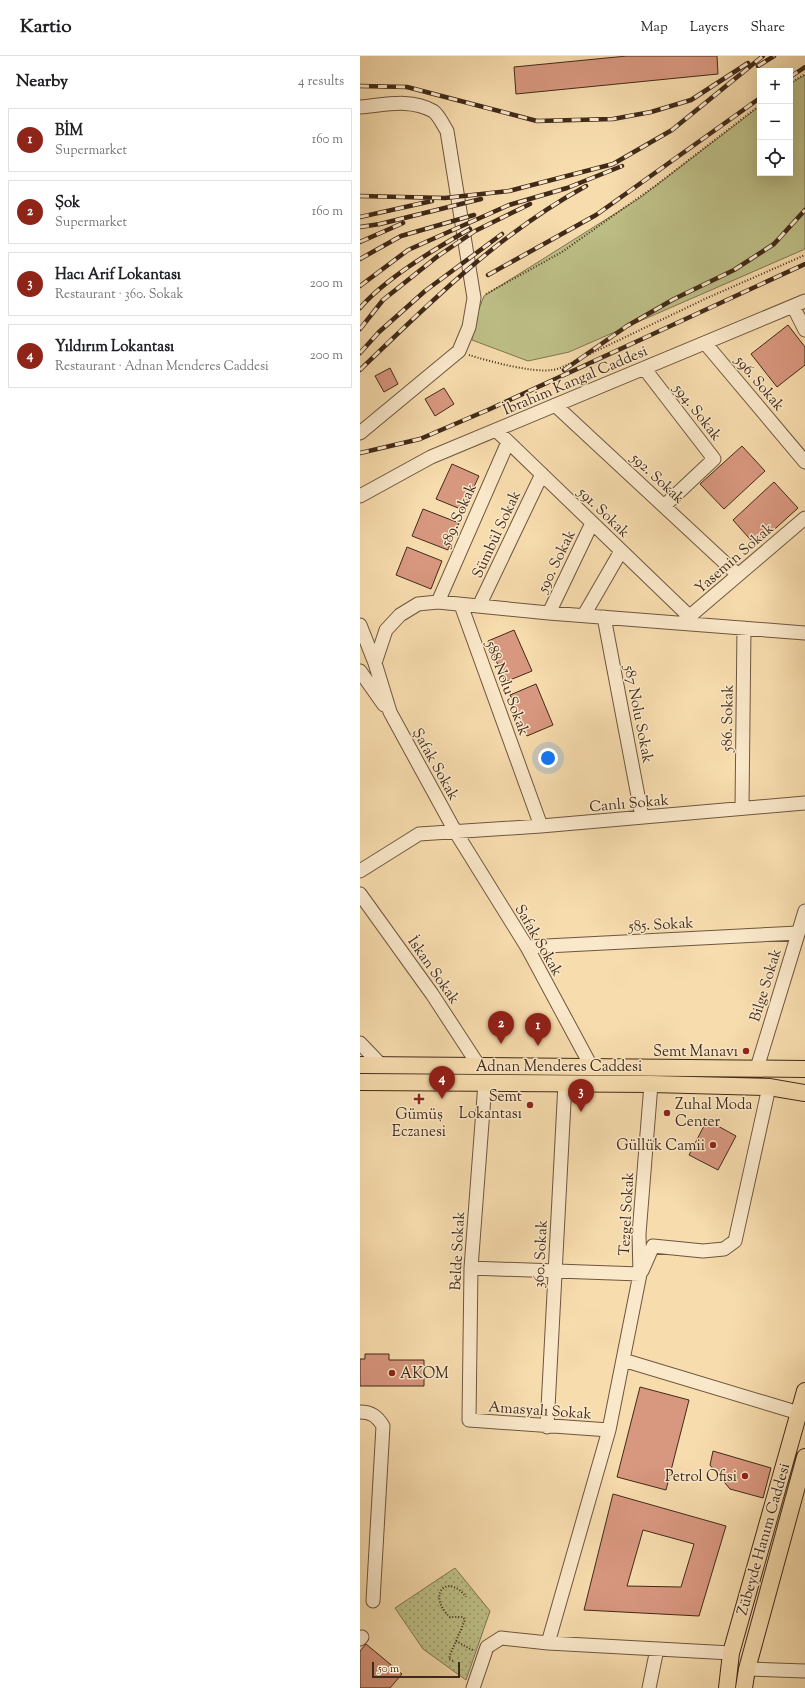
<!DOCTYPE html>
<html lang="en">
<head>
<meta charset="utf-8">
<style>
	body { margin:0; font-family:"Sorts Mill Goudy",serif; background:#f6f6f6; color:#202124 }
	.controls { position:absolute; right:12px; top:12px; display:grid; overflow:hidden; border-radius:0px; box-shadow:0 4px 16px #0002 }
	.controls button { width:36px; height:36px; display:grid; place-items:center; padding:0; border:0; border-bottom:1px solid #e0e0e0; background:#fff; color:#202124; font:20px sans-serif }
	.scale { position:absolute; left:12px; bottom:10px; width:88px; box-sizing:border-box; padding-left:4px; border:2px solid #412a1a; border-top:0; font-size:11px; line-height:14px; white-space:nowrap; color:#412a1a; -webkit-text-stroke:3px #fae8ca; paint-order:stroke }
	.you { position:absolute; left:188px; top:702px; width:14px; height:14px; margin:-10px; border:3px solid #fff; border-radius:50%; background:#1a73e8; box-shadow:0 0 0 6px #1a73e833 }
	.badge { display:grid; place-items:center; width:26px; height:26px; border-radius:50%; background:#8f2418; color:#fff; font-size:13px; font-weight:700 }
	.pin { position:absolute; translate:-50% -33px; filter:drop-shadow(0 1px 2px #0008) }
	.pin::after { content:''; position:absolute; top:21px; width:14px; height:12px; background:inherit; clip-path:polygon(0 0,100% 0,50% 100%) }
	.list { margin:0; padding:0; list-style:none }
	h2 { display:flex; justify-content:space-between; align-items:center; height:52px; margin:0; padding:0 16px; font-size:17px }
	h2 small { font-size:13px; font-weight:400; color:#757577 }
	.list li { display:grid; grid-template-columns:26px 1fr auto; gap:12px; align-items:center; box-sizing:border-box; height:64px; margin:0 8px 8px; padding:0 8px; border:1px solid #e0e0e0; border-radius:0px }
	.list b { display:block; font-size:15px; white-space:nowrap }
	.list p { margin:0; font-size:13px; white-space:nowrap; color:#757577 }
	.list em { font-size:13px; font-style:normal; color:#757577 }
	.icon { flex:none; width:22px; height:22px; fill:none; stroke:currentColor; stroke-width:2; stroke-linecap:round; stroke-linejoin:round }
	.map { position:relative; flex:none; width:445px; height:1632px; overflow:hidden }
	header { display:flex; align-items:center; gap:24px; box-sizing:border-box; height:56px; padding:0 20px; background:#fff; border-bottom:1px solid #e0e0e0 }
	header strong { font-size:19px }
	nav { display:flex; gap:22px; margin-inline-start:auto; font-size:14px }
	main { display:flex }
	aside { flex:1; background:#fff }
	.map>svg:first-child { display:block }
	.grass { fill:#bec088; stroke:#807551 }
	.park { fill:url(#park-dots); stroke:#807551 }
	.building { fill:#d8977f; stroke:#412a1a; fill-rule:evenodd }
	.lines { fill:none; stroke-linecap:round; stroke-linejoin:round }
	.minor-casing { stroke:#6e563f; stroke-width:15 }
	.major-casing { stroke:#412a1a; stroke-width:18 }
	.path { stroke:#412a1a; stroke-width:2; stroke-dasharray:1 2; stroke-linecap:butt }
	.minor { stroke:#fae8ca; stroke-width:13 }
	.major { stroke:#f7dcad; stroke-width:16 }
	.rail-casing { stroke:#412a1a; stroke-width:4.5 }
	.rail { stroke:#fae8ca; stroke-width:3; stroke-dasharray:9; stroke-linecap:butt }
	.poi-dot { fill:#8f2418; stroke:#fae8ca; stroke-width:1.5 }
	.labels { text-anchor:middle; stroke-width:3; stroke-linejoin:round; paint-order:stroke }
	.street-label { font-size:15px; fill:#412a1a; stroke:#fae8ca }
	.poi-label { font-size:15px; fill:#412a1a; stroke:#fae8ca; text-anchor:end }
</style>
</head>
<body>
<header>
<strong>Kartio</strong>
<nav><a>Map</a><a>Layers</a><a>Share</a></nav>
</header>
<main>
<aside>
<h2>Nearby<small>4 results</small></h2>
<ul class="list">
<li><span class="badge">1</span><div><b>BİM</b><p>Supermarket</p></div><em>160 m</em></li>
<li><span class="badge">2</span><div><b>Şok</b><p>Supermarket</p></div><em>160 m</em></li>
<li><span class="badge">3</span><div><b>Hacı Arif Lokantası</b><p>Restaurant · 360. Sokak</p></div><em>200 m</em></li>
<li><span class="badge">4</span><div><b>Yıldırım Lokantası</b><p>Restaurant · Adnan Menderes Caddesi</p></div><em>200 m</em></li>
</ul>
</aside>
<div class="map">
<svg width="445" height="1632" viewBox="0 0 445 1632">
	<defs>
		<pattern id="park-dots" width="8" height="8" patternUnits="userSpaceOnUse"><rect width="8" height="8" fill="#bec088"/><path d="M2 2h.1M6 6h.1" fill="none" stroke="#9c9c6e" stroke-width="1.8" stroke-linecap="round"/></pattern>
	</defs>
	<rect width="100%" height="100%" fill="#f7dcad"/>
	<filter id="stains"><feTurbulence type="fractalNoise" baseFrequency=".005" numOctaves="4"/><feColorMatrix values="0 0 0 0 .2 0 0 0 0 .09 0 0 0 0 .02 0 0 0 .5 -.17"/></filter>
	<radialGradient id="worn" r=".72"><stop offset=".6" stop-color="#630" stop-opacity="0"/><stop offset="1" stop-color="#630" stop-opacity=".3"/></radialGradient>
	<path class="grass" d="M 445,19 L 445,193 L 209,296 L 168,305 L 112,284 L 112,271 L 124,240 L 280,142 L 400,50 L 400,117 L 430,117 L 430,28 Z"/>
	<path class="park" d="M 95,1512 L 130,1555 L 106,1624 L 63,1593 L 35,1552 Z"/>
	<path class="building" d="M 267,0 L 357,0 L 358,18 L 156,38 L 154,11 Z
		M 428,269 L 445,291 L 445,309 L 417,331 L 391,298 Z
		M 30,312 L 38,328 L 24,336 L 15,320 Z
		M 84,332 L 94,348 L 75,360 L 65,343 Z
		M 382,390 L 405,415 L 364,453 L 340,428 Z
		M 92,408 L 119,420 L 103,454 L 76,443 Z
		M 414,426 L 438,452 L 396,490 L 373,464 Z
		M 63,453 L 99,467 L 88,494 L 52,480 Z
		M 47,491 L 82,505 L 71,533 L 36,519 Z
		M 154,574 L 172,615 L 145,626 L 128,585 Z
		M 176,628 L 193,669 L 167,680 L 150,639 Z
		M 347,1064 L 376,1080 L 358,1114 L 329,1099 Z
		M 5,1298 L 29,1298 L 29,1304 L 64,1304 L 64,1330 L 0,1330 L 0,1303 L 5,1303 Z
		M 280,1331 L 329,1344 L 306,1434 L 257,1421 Z
		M 353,1395 L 411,1412 L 403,1442 L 370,1433 L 350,1409 Z
		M 253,1438 L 366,1470 L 339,1560 L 224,1554 ZM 283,1474 L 334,1488 L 321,1531 L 267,1530 Z
		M 6,1588 L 42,1618 L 30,1632 L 0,1632 L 0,1595 Z"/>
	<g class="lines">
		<defs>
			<path id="minor" d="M 0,51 C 24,49 51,42 73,55 C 79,59 83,69 87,75 L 114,242 L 109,271 L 99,295 L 0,377
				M 433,250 L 445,274
				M 345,287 L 445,406
				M 284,312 L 354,403 L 304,450
				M 195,349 L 378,519
				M 136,374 L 330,561
				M 0,440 L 71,401 L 445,245
				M 78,546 L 148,386
				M 101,549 L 181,770
				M 119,550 L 182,418
				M 189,557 L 232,467
				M 224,559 L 261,495
				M 244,561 L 282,761
				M 323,566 L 445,462
				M 0,569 L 15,607 L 30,656 L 95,775 L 167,891 L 231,1010
				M 15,607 L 26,574 L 40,559 L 58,548 L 78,546 L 189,557 L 445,577
				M 0,615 L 24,649
				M 382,752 L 384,572
				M 0,815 L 59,778 L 181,770 L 445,747
				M 0,838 L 72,938 L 119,1010
				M 167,891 L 438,877
				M 0,987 L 21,1009
				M 397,1012 L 445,855
				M 125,1027 L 111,1212 L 109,1364 L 249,1374
				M 111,1212 L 280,1218
				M 282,1215 L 293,1190 L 343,1195 L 364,1193 L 375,1185 L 409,1031
				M 263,1304 L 439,1357
				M 0,1356 C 11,1356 17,1360 23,1370 L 13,1545
				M 187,1371 L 205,1027
				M 0,1583 L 2,1581
				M 188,1587 L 249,1374 L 280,1218 L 279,1178 L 291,1028
				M 387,1613 L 445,1615
				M 113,1632 L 127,1591 L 141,1582 L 188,1587 L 371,1597
				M 289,1632 L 297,1593"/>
			<path id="major" d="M 0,1009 L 445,1013
				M 0,1026 L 291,1028 L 409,1031 L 445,1037
				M 367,1632 L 371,1597 L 445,1335
				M 384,1632 L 387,1613 L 445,1401"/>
		</defs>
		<use href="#minor" class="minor-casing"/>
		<use href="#major" class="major-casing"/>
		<path class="path" d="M 430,27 L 445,18
			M 126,238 L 202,196 L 295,130 L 400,49
			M 109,299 C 128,305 172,317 192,314 C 197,314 204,310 209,308 L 347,242 L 445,199
			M 96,1585 L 114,1595
			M 93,1605 L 89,1603 L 90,1599 L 105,1564 L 103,1561 L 90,1561 C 66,1539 87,1516 106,1541"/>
		<use href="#minor" class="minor"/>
		<use href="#major" class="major"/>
		<defs>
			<path id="rail" d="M 398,10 L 414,0
				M 430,21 L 445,11
				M 0,30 L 47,31 L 177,65 L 253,63 L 291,56 L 331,44 L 388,7
				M 0,140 L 85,142 L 149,135 L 253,108 L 312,74 L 403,0
				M 0,161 L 72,145
				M 0,171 L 20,168 L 121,143
				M 0,186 L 43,167
				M 0,203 L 41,180 L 114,159
				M 128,219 L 236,159 L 400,42
				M 0,230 L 48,194 L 149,149 L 207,132 L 262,110
				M 0,252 C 25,223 76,192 110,173
				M 0,273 L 23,244 L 78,200 L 115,175 L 170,148
				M 0,297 L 19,276 L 65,235 L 142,178
				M 0,314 C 70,246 140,177 226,130
				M 204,314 L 267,270 L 314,243 L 374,214 L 414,188 L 445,154
				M 0,397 L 60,383 L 130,353 L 445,208"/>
		</defs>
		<use href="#rail" class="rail-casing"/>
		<use href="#rail" class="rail"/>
	</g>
	<g class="poi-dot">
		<circle cx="386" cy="995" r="4"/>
		<path d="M57 1037h4v4h4v4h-4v4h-4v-4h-4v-4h4z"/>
		<circle cx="170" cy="1049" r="4"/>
		<circle cx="307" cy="1057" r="4"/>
		<circle cx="353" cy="1089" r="4"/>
		<circle cx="32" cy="1317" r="4"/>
		<circle cx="385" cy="1420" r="4"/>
	</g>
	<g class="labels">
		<g class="street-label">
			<text transform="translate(215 324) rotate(-23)" y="5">İbrahim Kangal Caddesi</text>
			<text transform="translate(400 327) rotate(50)" y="5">596. Sokak</text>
			<text transform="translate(338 356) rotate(52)" y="5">594. Sokak</text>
			<text transform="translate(298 422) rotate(43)" y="5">592. Sokak</text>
			<text transform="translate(244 456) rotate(44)" y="5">591. Sokak</text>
			<text transform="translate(98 459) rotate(-66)" y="5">589. Sokak</text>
			<text transform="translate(136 478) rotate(-65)" y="5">Sümbül Sokak</text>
			<text transform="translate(374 502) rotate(-41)" y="5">Yasemin Sokak</text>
			<text transform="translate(196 505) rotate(-64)" y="5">590. Sokak</text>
			<text transform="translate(148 632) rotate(70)" y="5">588 Nolu Sokak</text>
			<text transform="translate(279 658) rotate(79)" y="5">587 Nolu Sokak</text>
			<text transform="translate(367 662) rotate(-89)" y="5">586. Sokak</text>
			<text transform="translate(76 708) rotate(61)" y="5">Şafak Sokak</text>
			<text transform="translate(269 747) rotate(-5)" y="5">Canlı Sokak</text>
			<text transform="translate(301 868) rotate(-3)" y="5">585. Sokak</text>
			<text transform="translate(179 884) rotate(60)" y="5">Safak Sokak</text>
			<text transform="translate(74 914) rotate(55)" y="5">İskan Sokak</text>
			<text transform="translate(405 929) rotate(-73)" y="5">Bilge Sokak</text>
			<text x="199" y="1015">Adnan Menderes Caddesi</text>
			<text transform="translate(266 1158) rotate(-87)" y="5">Tezgel Sokak</text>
			<text transform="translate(97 1195) rotate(-87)" y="5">Belde Sokak</text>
			<text transform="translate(180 1198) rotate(-87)" y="5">360. Sokak</text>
			<text transform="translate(180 1354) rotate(4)" y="5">Amasyalı Sokak</text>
			<text transform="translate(403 1483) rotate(-74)" y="5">Zübeyde Hanım Caddesi</text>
		</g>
		<g class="poi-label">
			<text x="378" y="1000">Semt Manavı</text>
			<text x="162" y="1045">Semt<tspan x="162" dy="17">Lokantası</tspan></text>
			<text x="315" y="1053" text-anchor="start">Zuhal Moda<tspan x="315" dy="17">Center</tspan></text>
			<text x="59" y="1063" text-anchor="middle">Gümüş<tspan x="59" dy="17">Eczanesi</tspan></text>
			<text x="345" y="1094">Güllük Camii</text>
			<text x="40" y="1322" text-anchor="start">AKOM</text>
			<text x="377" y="1425">Petrol Ofisi</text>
		</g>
	</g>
	<rect width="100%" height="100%" filter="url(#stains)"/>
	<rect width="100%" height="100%" fill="url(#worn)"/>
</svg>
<div class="controls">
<button>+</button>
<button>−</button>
<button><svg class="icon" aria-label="locate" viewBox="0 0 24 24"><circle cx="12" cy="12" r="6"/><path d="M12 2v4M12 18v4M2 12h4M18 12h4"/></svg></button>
</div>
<div class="scale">50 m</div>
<div class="you"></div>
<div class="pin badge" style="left:178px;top:990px">1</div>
<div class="pin badge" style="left:141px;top:988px">2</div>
<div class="pin badge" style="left:221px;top:1056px">3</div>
<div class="pin badge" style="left:82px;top:1043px">4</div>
</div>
</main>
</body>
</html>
